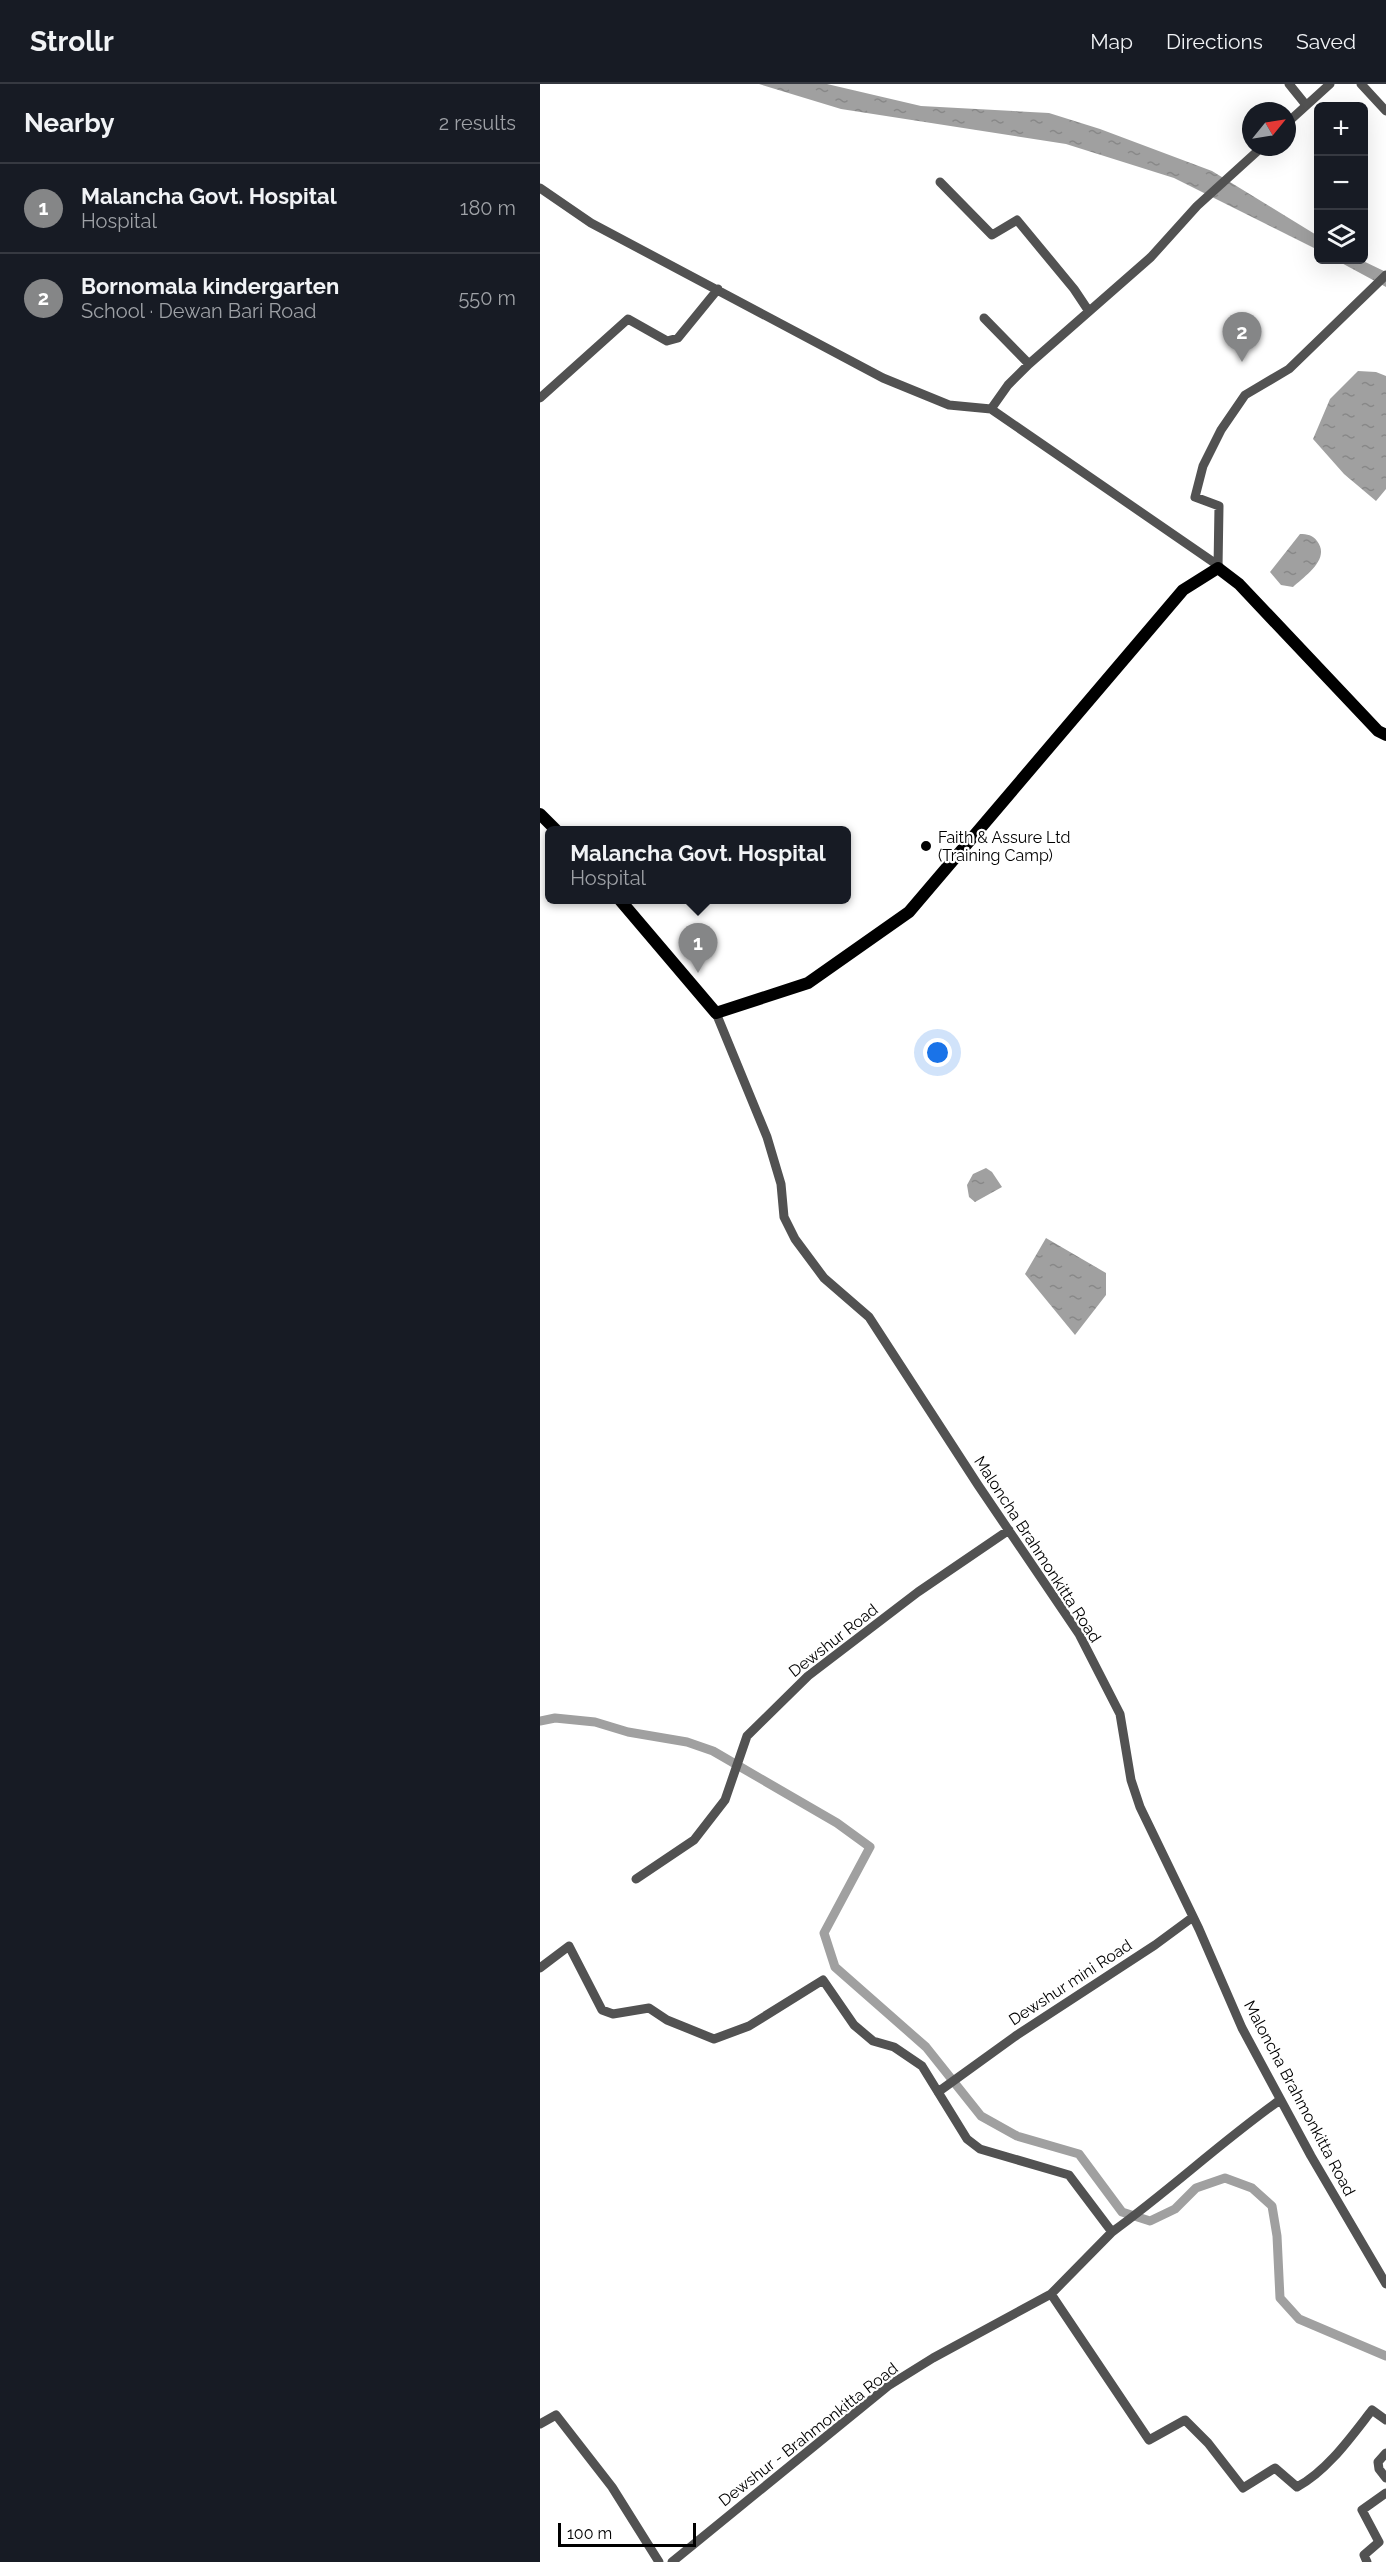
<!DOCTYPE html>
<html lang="en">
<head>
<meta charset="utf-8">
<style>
	body { margin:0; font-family:Raleway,sans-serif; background:#20242c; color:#f1f3f6 }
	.controls { position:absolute; right:18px; top:18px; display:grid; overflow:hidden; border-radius:9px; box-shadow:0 6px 24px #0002 }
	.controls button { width:54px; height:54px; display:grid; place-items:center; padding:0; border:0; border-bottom:2px solid #363941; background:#171b24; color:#f1f3f6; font:30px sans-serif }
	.compass { position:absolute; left:702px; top:18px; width:54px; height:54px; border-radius:50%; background:#171b24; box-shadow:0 6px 24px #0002; rotate:60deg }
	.scale { position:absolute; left:18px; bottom:15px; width:138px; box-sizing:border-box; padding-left:6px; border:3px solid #000; border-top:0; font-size:16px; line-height:21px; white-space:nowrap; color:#000; -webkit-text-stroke:4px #fff; paint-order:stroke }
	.you { position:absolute; left:398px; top:969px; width:21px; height:21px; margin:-15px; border:4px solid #fff; border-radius:50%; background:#1a73e8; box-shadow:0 0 0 9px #1a73e833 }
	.badge { display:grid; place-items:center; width:39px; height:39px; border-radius:50%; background:#858687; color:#fff; font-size:20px; font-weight:700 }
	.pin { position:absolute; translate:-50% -50px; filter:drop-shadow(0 2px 3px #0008) }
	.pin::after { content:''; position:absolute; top:32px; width:21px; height:18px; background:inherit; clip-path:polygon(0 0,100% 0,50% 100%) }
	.popup { position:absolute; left:5px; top:742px; width:306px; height:78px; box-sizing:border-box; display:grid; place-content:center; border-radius:9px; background:#171b24; filter:drop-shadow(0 2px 4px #0005); font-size:20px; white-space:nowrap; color:#9ea1a6 }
	.popup b { font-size:22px; color:#f1f3f6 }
	.popup::after { content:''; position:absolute; left:50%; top:100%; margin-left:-12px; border:12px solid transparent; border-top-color:#171b24 }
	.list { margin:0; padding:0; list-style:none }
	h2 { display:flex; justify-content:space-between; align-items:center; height:78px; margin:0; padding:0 24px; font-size:26px }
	h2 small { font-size:20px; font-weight:400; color:#9ea1a6 }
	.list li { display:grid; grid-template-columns:39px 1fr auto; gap:18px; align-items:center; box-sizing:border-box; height:90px; padding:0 24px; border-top:2px solid #363941 }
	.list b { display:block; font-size:22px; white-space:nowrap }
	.list p { margin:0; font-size:20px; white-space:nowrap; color:#9ea1a6 }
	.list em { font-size:20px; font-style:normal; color:#9ea1a6 }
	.icon { flex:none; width:33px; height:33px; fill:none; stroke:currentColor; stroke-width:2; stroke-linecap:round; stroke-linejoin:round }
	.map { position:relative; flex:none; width:846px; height:2478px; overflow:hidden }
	header { display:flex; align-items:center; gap:36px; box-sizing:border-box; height:84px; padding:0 30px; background:#171b24; border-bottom:2px solid #363941 }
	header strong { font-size:28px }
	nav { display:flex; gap:33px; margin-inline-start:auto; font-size:21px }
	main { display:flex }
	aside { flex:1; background:#171b24 }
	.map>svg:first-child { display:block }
	.water { fill:url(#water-ripples) }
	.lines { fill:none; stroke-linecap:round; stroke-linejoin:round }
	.canal { stroke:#a0a0a0; stroke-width:9 }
	.minor { stroke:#525252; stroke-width:9 }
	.major { stroke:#000; stroke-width:12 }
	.poi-dot { fill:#000; stroke:#fff; stroke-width:2 }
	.labels { text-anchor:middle; stroke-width:4.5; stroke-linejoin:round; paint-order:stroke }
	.poi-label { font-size:16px; fill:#000; stroke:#fff; text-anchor:start }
	.street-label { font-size:16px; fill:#000; stroke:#fff }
</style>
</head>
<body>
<header>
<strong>Strollr</strong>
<nav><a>Map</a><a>Directions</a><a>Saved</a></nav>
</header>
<main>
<aside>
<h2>Nearby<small>2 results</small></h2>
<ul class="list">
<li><span class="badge">1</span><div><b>Malancha Govt. Hospital</b><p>Hospital</p></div><em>180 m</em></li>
<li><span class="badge">2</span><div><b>Bornomala kindergarten</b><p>School · Dewan Bari Road</p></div><em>550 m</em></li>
</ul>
</aside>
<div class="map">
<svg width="846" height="2478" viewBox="0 0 846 2478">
	<defs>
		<pattern id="water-ripples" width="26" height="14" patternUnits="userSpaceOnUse" patternTransform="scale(1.5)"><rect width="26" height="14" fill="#a0a0a0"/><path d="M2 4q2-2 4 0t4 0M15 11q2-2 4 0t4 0" fill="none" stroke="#888"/></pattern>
	</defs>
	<rect width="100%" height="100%" fill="#fff"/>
	<path class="water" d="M 219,0 L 287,0 L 381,22 L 509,29 L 560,45 L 672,87 L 778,152 L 778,166 L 634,94 L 526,60 L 301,25 Z
		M 796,176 L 821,176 L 846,188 L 846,203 Z
		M 818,287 L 836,288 L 846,292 L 846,405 L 836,417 L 804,390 L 773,355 L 790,315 Z
		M 760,450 C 767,450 773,451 777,457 C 791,475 765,492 753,503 L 741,501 L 730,488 Z
		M 446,1084 L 452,1088 L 462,1103 L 435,1118 L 429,1113 L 427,1101 L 433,1090 Z
		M 506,1154 L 566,1189 L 566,1211 L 535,1251 L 485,1190 Z"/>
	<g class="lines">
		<path class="canal" d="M 0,1637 L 15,1634 L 55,1638 L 88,1648 L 147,1658 L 173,1667 L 297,1739 L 330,1763 L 284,1849 L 295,1883 L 386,1963 L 441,2032 L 477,2052 L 539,2070 L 582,2128 L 610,2137 L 635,2125 L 656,2104 L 685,2094 L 712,2104 L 732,2122 L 737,2152 L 740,2214 L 759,2235 L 846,2272"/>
		<path class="minor" d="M 749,0 L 766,21
			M 821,0 L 846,27
			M 747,39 L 790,0
			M 400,98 L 452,151 L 477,136 L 534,205 L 548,226
			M 0,104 L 51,139 L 343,294 L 409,321 L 451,325 L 679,482
			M 444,234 L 489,280
			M 0,314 L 88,235 L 127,257 L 138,254 L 178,205
			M 451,325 L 468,301 L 489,280 L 611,173 L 657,122 L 722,63
			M 678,484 L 679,422 L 655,413 L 663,382 L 681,346 L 705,311 L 749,285 L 846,191
			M 176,929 L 227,1053 L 241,1100 L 244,1133 L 255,1155 L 284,1194 L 329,1233 L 438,1401 L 539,1550 L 580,1630 L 591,1696 L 600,1723 L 659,1845 L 702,1944 L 771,2072 L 846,2200
			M 96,1795 L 154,1756 L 185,1716 L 207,1652 L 268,1592 L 378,1508 L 469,1446
			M 0,1884 L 29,1862 L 62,1926 L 73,1930 L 109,1924 L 127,1936 L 174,1955 L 209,1942 L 283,1896 L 314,1941 L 333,1957 L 354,1963 L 382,1982 L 427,2055 L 440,2065 L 529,2091 L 572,2148 C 630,2106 682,2057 740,2016
			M 398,2008 L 477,1951 L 615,1861 L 653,1833
			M 511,2210 L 609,2356 L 645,2336 L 668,2359 L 703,2404 L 735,2384 L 757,2403 C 787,2387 811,2353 832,2326 L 846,2336
			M 0,2340 L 16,2331 L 72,2403 L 119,2478
			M 846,2369 L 838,2378 L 839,2385 L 846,2394
			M 132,2478 L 348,2302 L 393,2274 L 511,2210 L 572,2148
			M 827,2478 L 824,2471 L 839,2458 L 822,2426 L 846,2409"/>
		<path class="major" d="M 0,730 L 16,746
			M 80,816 L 176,929 L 268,899 L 369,828 L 643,506 L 678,484 L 699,500 L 838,647 L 846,651"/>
	</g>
	<circle class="poi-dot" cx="386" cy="762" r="6"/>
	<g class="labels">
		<g class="poi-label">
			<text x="398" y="759">Faith &amp; Assure Ltd<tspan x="398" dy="18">(Training Camp)</tspan></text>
		</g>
		<g class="street-label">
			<text transform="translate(498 1465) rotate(57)" y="6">Maloncha Brahmonkitta Road</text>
			<text transform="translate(293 1556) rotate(-38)" y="6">Dewshur Road</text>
			<text transform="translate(530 1898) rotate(-33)" y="6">Dewshur mini Road</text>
			<text transform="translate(760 2014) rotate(62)" y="6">Maloncha Brahmonkitta Road</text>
			<text transform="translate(268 2350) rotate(-38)" y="6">Dewshur - Brahmonkitta Road</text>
		</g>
	</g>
</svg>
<div class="controls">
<button>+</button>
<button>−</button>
<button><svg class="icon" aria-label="layers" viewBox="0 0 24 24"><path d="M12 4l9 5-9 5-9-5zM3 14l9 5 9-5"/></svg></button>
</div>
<svg class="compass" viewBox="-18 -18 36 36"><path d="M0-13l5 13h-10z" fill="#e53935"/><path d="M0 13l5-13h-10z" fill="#9ea1a6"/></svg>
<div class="scale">100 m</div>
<div class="you"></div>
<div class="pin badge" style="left:158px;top:889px">1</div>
<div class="popup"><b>Malancha Govt. Hospital</b>Hospital</div>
<div class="pin badge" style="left:702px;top:278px">2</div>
</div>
</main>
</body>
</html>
